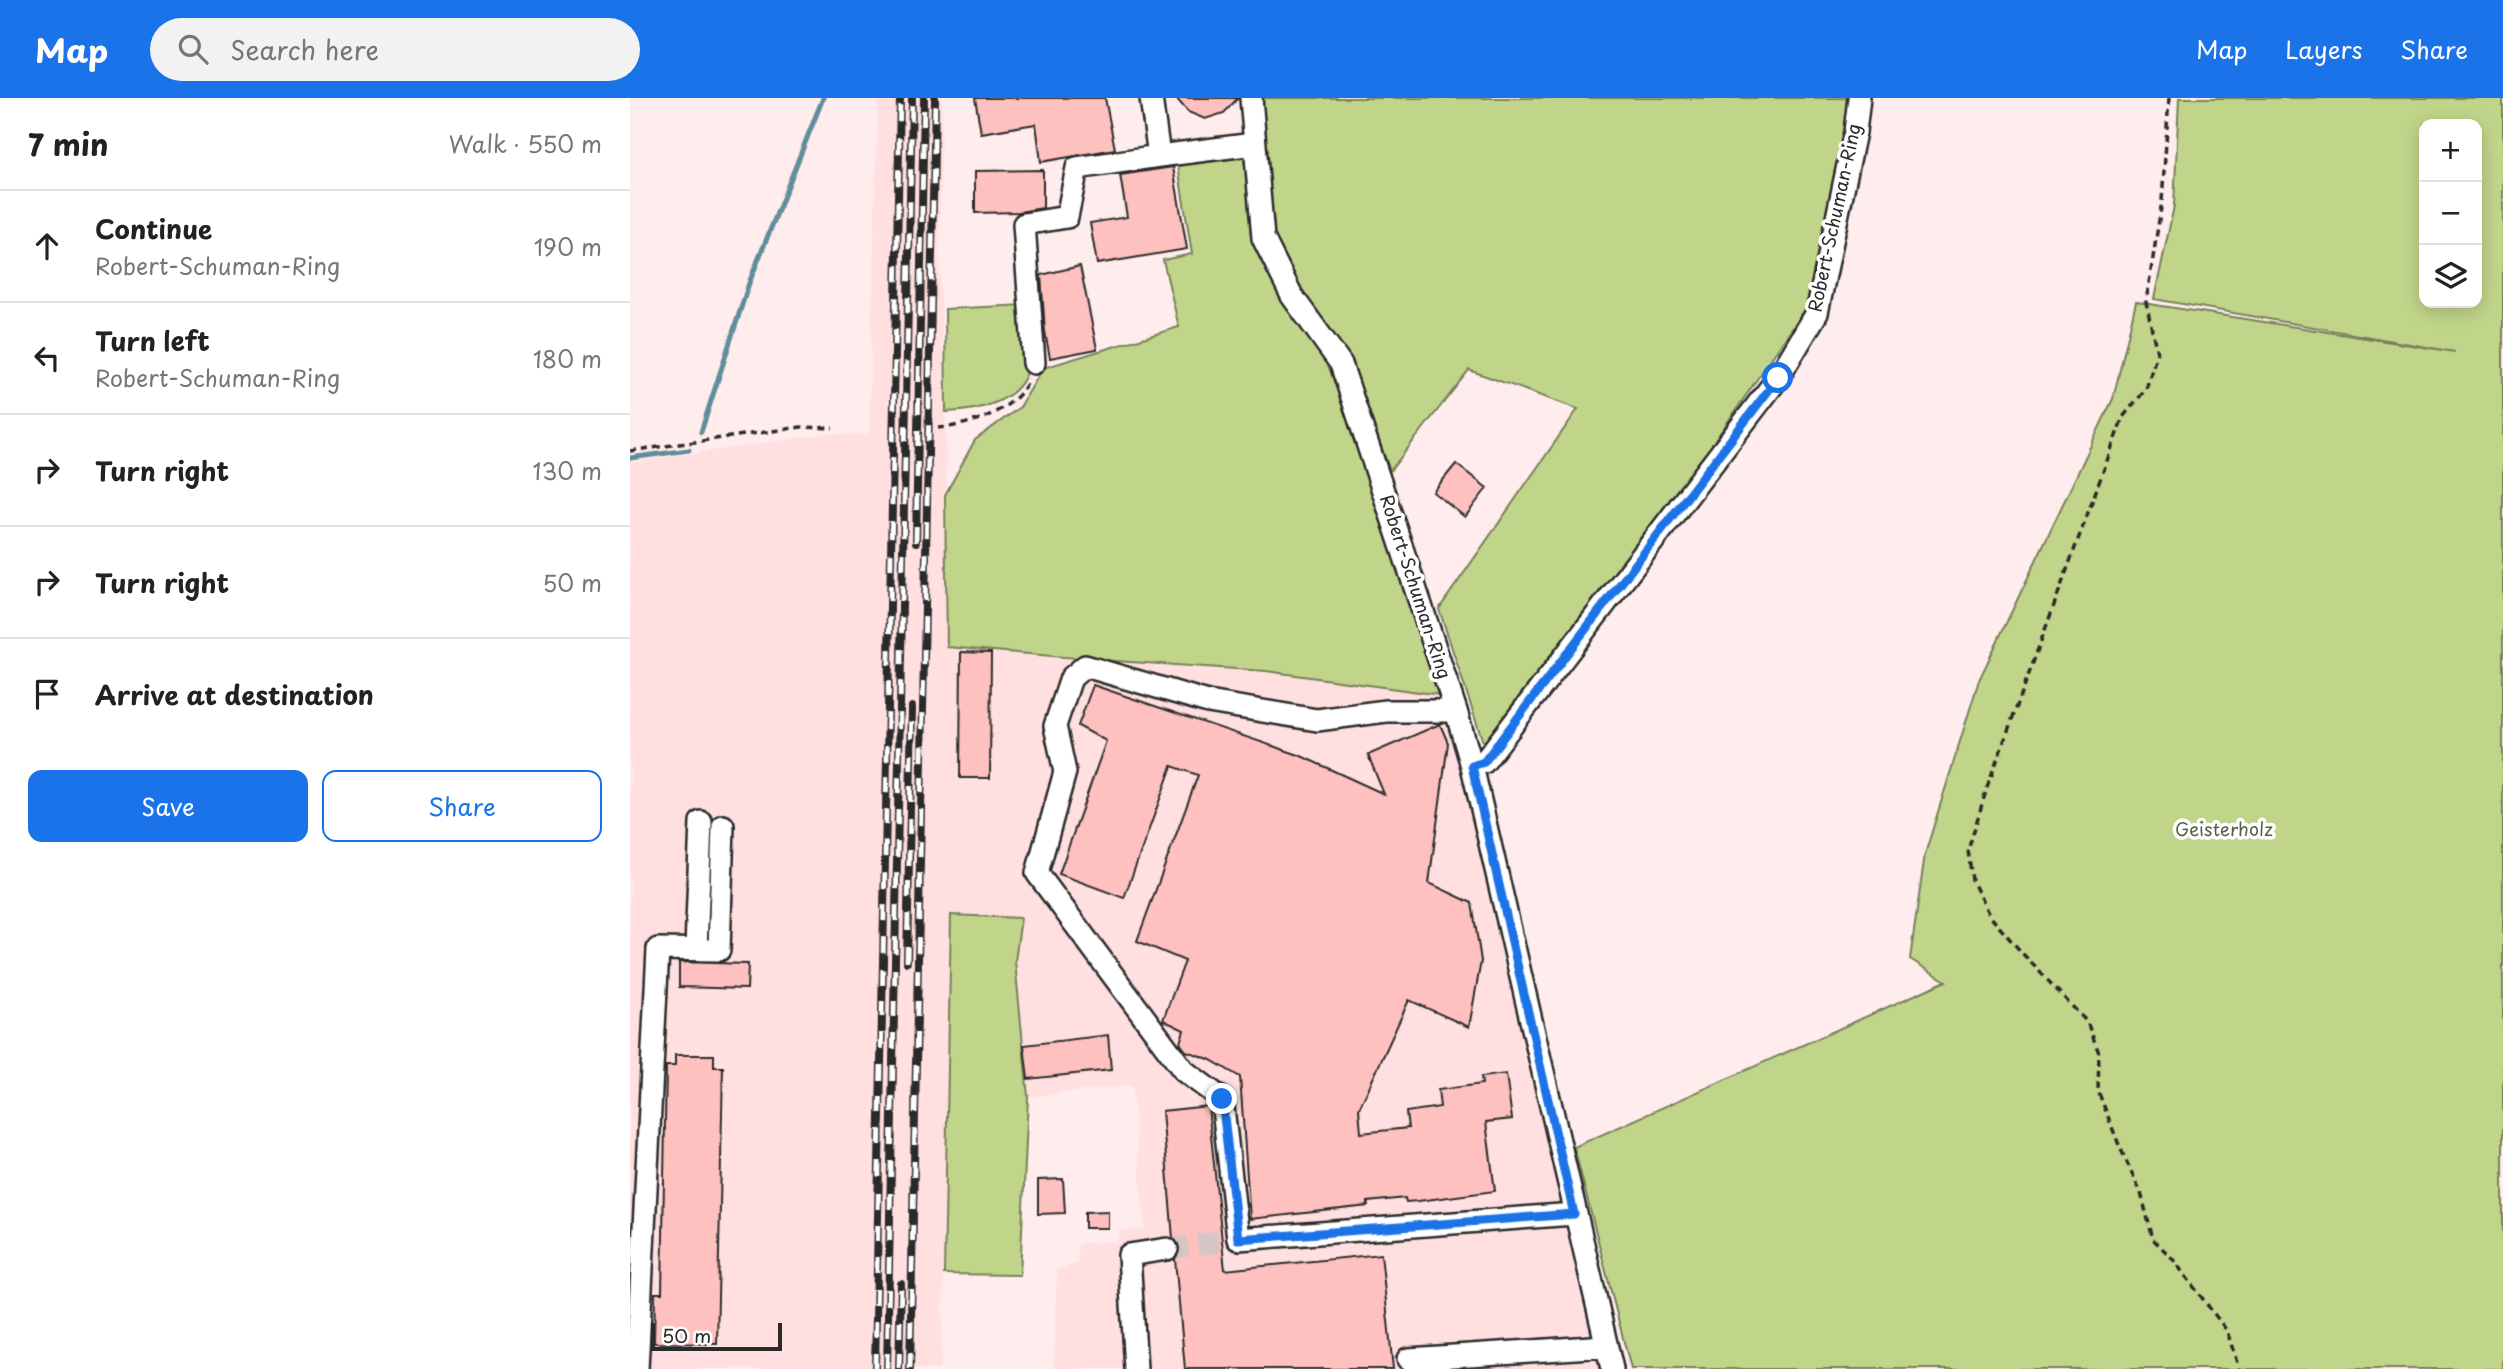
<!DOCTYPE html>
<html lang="en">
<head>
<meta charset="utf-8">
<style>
	body { margin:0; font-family:"Playpen Sans",sans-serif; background:#f2f2f2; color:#222 }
	.controls { position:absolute; right:21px; top:21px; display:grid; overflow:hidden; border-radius:14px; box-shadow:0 4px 18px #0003 }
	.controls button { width:63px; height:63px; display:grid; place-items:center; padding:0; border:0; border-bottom:2px solid #e0e0e0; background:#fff; color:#222; font:35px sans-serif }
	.scale { position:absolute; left:21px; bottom:18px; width:131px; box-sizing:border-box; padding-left:7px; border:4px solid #2b2b2b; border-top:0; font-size:19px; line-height:24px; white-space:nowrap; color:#2b2b2b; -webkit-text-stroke:5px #fff; paint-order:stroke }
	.stop { position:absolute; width:21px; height:21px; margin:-16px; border:5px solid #1a73e8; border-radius:50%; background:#fff }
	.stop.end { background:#1a73e8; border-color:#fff; box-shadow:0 2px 7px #0008 }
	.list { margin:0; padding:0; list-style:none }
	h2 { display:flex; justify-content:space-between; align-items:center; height:91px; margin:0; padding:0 28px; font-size:30px }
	h2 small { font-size:23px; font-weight:400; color:#767676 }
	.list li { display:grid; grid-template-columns:46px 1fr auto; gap:21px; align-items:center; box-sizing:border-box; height:112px; padding:0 28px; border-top:2px solid #e0e0e0 }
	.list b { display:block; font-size:26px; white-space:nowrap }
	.list p { margin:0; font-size:23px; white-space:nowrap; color:#767676 }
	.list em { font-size:23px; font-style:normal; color:#767676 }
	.actions { display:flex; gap:14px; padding:21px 28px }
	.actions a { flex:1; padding:16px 0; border:2px solid #1a73e8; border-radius:14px; text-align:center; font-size:24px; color:#1a73e8 }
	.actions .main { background:#1a73e8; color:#fff }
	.icon { flex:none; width:38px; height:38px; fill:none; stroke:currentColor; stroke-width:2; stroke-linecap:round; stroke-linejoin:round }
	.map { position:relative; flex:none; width:1873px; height:1271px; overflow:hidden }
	header { display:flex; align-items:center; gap:42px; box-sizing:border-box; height:98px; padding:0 35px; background:#1a73e8; color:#fff }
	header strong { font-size:33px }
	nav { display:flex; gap:38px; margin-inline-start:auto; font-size:24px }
	.search { width:490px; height:63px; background:#f2f2f2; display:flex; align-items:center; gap:18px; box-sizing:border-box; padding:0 24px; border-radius:38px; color:#767676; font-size:26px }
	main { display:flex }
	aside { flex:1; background:#fff }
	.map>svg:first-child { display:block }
	.built { fill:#ffdfdf }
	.green { fill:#c1d58a; stroke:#76805a; stroke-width:2; fill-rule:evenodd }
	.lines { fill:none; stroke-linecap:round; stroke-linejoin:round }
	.stream { stroke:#608d9a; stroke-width:5 }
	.building { fill:#fec1c0; stroke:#2b2b2b; stroke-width:2 }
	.minor-tunnel { stroke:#d5c5c5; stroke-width:21; stroke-dasharray:21 10; stroke-linecap:butt }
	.minor-casing { stroke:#2b2b2b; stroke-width:26 }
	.path { stroke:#2b2b2b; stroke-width:3.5; stroke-dasharray:7 5; stroke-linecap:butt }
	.minor { stroke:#fff; stroke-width:21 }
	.rail-casing { stroke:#2b2b2b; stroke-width:8 }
	.rail { stroke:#fff; stroke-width:5; stroke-dasharray:16; stroke-linecap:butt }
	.route { stroke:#1a73e8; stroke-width:9 }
	.labels { text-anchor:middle; stroke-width:7; stroke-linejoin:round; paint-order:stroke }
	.street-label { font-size:18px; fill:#2b2b2b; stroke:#fff }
	.park-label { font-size:18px; fill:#585e48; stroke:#fff }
</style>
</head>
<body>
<header>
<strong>Map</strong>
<div class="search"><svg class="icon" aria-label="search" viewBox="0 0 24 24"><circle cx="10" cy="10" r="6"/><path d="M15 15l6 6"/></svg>Search here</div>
<nav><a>Map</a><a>Layers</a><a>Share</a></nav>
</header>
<main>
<aside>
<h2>7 min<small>Walk · 550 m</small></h2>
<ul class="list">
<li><svg class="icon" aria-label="ahead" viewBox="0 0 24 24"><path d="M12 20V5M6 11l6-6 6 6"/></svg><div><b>Continue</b><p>Robert-Schuman-Ring</p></div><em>190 m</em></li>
<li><svg class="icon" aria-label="left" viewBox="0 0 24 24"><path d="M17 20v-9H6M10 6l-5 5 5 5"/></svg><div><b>Turn left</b><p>Robert-Schuman-Ring</p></div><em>180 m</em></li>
<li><svg class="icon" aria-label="right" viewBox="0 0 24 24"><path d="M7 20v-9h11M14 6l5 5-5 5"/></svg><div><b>Turn right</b></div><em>130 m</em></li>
<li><svg class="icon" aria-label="right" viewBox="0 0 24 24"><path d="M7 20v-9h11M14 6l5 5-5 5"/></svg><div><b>Turn right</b></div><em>50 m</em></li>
<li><svg class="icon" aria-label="arrive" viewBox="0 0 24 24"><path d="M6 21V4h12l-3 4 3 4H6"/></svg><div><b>Arrive at destination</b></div></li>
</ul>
<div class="actions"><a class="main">Save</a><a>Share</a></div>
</aside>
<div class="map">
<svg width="1873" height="1271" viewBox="0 0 1873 1271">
	<rect width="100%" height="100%" fill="#ffecec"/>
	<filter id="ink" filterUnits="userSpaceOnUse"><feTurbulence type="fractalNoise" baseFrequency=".0143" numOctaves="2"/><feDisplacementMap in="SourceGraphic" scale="14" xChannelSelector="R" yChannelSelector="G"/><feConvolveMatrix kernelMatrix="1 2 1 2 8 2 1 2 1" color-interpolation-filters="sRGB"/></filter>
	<g filter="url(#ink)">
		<path class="built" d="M 248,0 L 312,0 L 309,158 L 316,337 L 317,548 L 636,573 L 811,597 L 847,719 L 970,1271 L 424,1271 L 427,1171 L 448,1166 L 448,1146 L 488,1143 L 489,1133 L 515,1132 L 502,987 L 398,999 L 385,863 L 391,820 L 321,818 L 314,1176 L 310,1271 L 0,1271 L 0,365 L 196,336 L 239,337 Z"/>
		<path class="green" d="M 629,0 L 1219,0 L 1214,35 L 1176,210 L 1075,357 L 855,650 L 809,511 L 948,311 L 839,272 L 760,373 L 720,261 L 668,192 L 643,138 Z
			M 1549,0 L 1873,0 L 1873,1271 L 1001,1271 L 944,1049 L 1316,883 L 1280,861 L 1295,756 L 1349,582 L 1483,301 L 1506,204 L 1825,254 L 1524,201 L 1544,108 ZM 1794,26 L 1847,26 L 1847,205 L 1794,205 Z
			M 614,59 L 624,149 L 704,271 L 811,597 L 636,573 L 470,562 L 317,549 L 315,397 L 345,342 L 390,309 L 413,270 L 549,229 L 533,162 L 562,156 L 548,68 Z
			M 396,207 C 397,224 403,251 399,267 C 392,304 348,313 316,314 L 315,211 Z
			M 321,817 L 391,820 L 385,863 L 398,999 L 390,1177 L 314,1176 Z"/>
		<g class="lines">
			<path class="stream" d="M 71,334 L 119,185 L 193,0
				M 0,360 L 59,352"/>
		</g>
		<path class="building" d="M 345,0 L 475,0 L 485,51 L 411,64 L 406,26 L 351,35 Z
			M 546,0 L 608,0 L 594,15 L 575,21 L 558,14 Z
			M 543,69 L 557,151 L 467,166 L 460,125 L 497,119 L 490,77 Z
			M 413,72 L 413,110 L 389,114 L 345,115 L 345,73 Z
			M 450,168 L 467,251 L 420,260 L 415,234 L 411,177 Z
			M 826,366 L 857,390 L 835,419 L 803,394 Z
			M 331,554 L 361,555 L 360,680 L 330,680 Z
			M 463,587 L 669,657 L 754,696 L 738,657 L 810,626 L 818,645 L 799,785 L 842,805 L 851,863 L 839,929 L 779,902 L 729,1011 L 731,1035 L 778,1030 L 776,1014 L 810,1009 L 808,992 L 852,986 L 851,979 L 876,976 L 882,1021 L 856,1024 L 865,1093 L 788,1103 L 776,1104 L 775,1100 L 738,1104 L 738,1108 L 620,1121 L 610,979 L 579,961 L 556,953 L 550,945 L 554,932 L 533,922 L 555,863 L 507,843 L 568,677 L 542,668 L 494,800 L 429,776 L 476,643 L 448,628 Z
			M 49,864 L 118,866 L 117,891 L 49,889 Z
			M 478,937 L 481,972 L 398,981 L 394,947 Z
			M 45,957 L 84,957 L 84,969 L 93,969 L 87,1246 L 24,1245 L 25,1195 L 32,1195 L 36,968 L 45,968 Z
			M 578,1008 L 595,1172 L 751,1156 L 763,1271 L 555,1271 L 545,1161 L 550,1150 L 543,1140 L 532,1013 Z
			M 433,1081 L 435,1115 L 408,1116 L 408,1082 Z
			M 478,1113 L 478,1130 L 455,1130 L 455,1114 Z"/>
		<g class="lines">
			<path class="minor-tunnel" d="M 537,1151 L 608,1141"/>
			<defs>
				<path id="minor" d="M 521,0 L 529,58 L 624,46
					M 621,0 L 633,140 L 662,198 L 711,266 L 826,613 L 842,668 L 982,1271
					M 404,265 L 394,126 L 437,119 L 447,70 L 529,58
					M 826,613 L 756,613 L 687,622 L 578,604 L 455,568 L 441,580 L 425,628 L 435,674 L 407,775 L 554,973 L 592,1001 L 608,1141 L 944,1116
					M 842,668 L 854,664 L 1148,280 L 1187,215 L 1225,34 L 1229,0
					M 66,851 L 71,724
					M 778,1261 L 976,1248
					M 7,1271 L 28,851 L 89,852 L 93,728
					M 506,1271 L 499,1157 L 537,1151"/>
			</defs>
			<use href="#minor" class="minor-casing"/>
			<path class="path" d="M 1539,0 L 1532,103 L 1516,204 L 1527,255 L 1516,291 L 1493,319 L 1357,690 L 1338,752 L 1342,782 L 1359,817 L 1392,855 L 1457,924 L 1469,955 L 1468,993 L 1489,1047 L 1511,1095 L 1523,1141 L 1542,1160 L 1597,1233 L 1609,1271
				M 308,330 C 339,328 387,312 399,281
				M 0,353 L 171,329 L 203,330"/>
			<use href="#minor" class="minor"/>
			<defs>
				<path id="rail" d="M 286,444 L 294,0
					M 277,864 L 282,609
					M 245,1271 L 270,0
					M 257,1271 L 282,0
					M 269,1271 L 271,1186
					M 280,1271 L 305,0"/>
			</defs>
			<use href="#rail" class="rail-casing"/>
			<use href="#rail" class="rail"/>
		</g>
	</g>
	<g class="lines" filter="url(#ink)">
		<path class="route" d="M 592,1001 L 608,1141 L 944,1116 L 842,668 L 854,664 L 1148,280"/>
	</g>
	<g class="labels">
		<g class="street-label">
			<text transform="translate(1205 120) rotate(-78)" y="6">Robert-Schuman-Ring</text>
			<text transform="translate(785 489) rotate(72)" y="6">Robert-Schuman-Ring</text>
		</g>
		<g class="park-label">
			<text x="1594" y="738">Geisterholz</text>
		</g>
	</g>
</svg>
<div class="controls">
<button>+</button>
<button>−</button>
<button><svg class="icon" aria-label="layers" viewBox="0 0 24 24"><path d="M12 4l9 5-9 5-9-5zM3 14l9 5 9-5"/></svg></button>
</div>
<div class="scale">50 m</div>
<div class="stop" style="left:1148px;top:280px"></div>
<div class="stop end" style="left:592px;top:1001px"></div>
</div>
</main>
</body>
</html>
